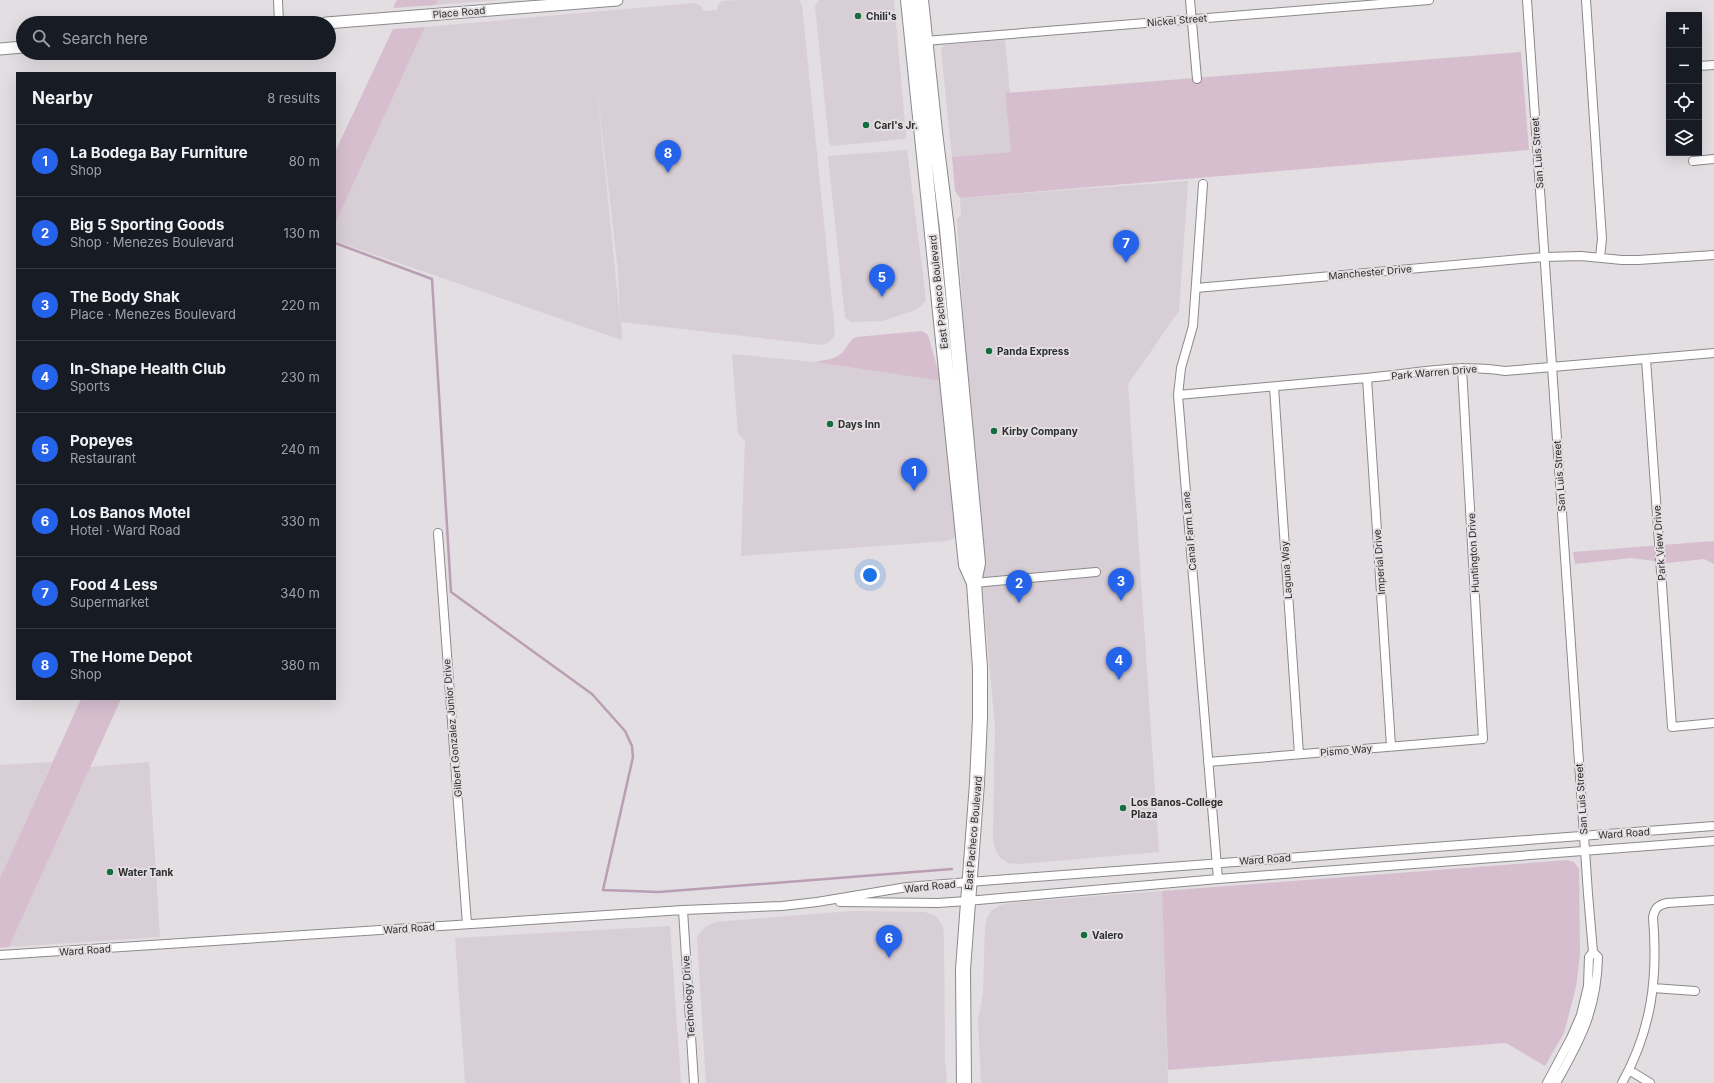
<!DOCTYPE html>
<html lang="en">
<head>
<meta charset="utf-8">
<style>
	body { margin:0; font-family:Inter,sans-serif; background:#242831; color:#f1f3f6 }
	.controls { position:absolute; right:12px; top:12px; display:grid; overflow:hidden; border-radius:0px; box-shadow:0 4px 16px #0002 }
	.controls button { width:36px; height:36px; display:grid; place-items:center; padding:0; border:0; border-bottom:1px solid #363941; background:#171b24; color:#f1f3f6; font:20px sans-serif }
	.you { position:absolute; left:870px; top:575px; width:14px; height:14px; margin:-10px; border:3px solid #fff; border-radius:50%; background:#1a73e8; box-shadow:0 0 0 6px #1a73e833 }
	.badge { display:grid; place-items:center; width:26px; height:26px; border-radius:50%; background:#2563eb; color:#fff; font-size:13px; font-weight:700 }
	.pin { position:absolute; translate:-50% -33px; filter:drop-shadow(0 1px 2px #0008) }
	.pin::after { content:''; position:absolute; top:21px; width:14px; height:12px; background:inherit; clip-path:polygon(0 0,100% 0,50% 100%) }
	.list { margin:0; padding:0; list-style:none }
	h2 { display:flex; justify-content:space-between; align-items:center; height:52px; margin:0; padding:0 16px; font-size:17px }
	h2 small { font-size:13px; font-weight:400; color:#9ea1a6 }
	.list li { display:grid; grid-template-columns:26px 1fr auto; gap:12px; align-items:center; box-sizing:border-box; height:72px; padding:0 16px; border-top:1px solid #363941 }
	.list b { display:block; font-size:15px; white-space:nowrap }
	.list p { margin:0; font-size:13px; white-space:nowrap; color:#9ea1a6 }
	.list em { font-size:13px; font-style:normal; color:#9ea1a6 }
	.icon { flex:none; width:22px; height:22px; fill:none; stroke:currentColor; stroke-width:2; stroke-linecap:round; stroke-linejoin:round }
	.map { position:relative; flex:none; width:1714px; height:1083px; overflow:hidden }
	.search { position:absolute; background:#171b24; box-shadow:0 4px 16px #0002; left:16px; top:16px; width:320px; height:44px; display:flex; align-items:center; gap:10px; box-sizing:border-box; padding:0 14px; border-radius:22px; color:#9ea1a6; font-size:15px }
	.panel { position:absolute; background:#171b24; box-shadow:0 4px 16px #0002; left:16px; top:72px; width:320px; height:628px; border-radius:0px }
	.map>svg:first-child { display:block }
	.built { fill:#d8ced5; fill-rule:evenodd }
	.green { fill:#d6becf }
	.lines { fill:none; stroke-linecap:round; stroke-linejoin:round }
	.stream { stroke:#ba9eb3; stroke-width:2.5 }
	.minor-casing { stroke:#8c898b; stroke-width:10 }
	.tertiary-casing { stroke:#8c898b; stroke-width:13 }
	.trunk-casing { stroke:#8c898b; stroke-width:16 }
	.minor { stroke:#fff; stroke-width:8 }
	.tertiary { stroke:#fff; stroke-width:11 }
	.trunk { stroke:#fff; stroke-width:14 }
	.poi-dot { fill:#146d41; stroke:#e2dee1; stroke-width:1.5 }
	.labels { text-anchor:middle; stroke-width:4; stroke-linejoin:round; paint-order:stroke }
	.street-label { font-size:10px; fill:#2d2c2c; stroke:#e2dee1 }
	.poi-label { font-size:10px; font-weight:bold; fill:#2d2c2c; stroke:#e2dee1; text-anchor:start }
</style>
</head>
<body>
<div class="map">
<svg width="1714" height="1083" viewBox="0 0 1714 1083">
	<rect width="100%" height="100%" fill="#e2dee1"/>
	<path class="built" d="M 438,0 L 499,0 L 435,5 Z
		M 738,0 L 799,0 L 802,5 L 835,332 L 833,338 L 828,343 L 822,345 L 621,322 L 622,340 L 335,241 L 335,224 L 425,27 L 695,3 L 701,6 L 703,11 L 717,10 L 718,5 L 722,1 ZM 595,70 L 618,271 L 620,320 Z
		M 819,0 L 894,0 L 906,136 L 904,139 L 832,146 L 829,143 L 815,6 Z
		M 1005,40 L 1010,93 L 1005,93 L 1011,152 L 952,157 L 941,50 L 944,45 Z
		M 907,150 L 926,300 L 918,309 L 882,321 L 851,322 L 845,318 L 828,156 Z
		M 1188,181 L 1179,311 L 1128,384 L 1159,852 L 1019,864 L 1008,863 L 1000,858 L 995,848 L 993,836 L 995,726 L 978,538 L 957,220 L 961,215 L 960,198 Z
		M 732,354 L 815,362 L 941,381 L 956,534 L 954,538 L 948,541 L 741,556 L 745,441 L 738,434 Z
		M 52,762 L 0,878 L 0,765 Z
		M 149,762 L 160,937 L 9,947 L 90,767 Z
		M 1162,891 L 1168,1083 L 981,1083 L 978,1020 L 983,994 L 985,927 L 987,918 L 992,910 L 1000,905 L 1011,903 Z
		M 852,911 L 925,912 L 936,916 L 943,926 L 944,942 L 945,1059 L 947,1083 L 706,1083 L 697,937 L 705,927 L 716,922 Z
		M 670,926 L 681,1083 L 465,1083 L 455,938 Z"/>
	<path class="green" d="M 397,0 L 438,0 L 435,5 L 393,8 Z
		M 425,27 L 335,224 L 335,152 L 393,29 Z
		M 1521,52 L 1529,150 L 960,198 L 955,191 L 952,157 L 1011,152 L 1005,93 Z
		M 922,331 L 928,335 L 941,381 L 815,362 C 824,360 837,359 843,352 C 848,346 849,340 856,337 Z
		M 1714,541 L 1714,564 L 1704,559 L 1668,563 L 1632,558 L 1575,564 L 1573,552 Z
		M 81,699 L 121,699 L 9,947 L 0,948 L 0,878 Z
		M 1567,860 L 1574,862 L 1579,869 L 1580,954 L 1576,987 L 1564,1033 L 1545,1066 L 1506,1043 L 1168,1070 L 1162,891 Z"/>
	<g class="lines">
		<path class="stream" d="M 335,243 L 432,279 L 451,592 L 592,694 L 625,731 L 632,746 L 633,757 L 603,890 L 659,892 L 952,869"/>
		<defs>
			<path id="minor" d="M 278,0 L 279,23
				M 1190,0 L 1197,79
				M 1527,0 L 1588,894 L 1593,952 L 1598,957 C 1597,1009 1581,1039 1556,1083
				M 1586,0 L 1602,239 L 1600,257
				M 925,41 L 1429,0
				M 1699,66 L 1714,65
				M 1693,161 L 1714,159
				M 1203,184 L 1193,326 L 1181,368 L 1178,395 L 1218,879
				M 1196,288 L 1544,257 L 1581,256 L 1622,260 L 1638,260 L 1714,255
				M 1646,359 L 1672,727 L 1714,723
				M 1367,378 L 1391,746
				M 1274,387 L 1299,754
				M 1178,395 C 1241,389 1303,384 1366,378 C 1412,374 1459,363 1505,371 L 1714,353
				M 438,533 L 467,924
				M 974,583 L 1096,572
				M 1208,762 L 1483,739 L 1462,368
				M 840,902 L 938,903 L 967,901 L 1218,879 L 1714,841
				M 683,910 L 694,1083
				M 0,955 L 683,910 L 782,906 L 817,902 L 907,887 L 969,882 L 1714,826
				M 1653,988 L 1695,991
				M 1629,1070 L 1650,1083
				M 1547,1083 L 1571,1038 L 1581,1015 L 1588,986 L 1589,957 L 1593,952
				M 1622,1083 C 1652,1029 1658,978 1653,917 C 1655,908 1658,905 1667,903 L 1714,900"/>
			<path id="tertiary" d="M 326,23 L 617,0
				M 0,49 L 23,47"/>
			<path id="trunk" d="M 908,0 L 966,565 L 974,583
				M 921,0 L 935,132 L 947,229 L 978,563 L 974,583 L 980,668 L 980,718 L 977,783 L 963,969 L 964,1083"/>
		</defs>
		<use href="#minor" class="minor-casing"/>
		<use href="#tertiary" class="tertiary-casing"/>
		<use href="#trunk" class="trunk-casing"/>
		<use href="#minor" class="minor"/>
		<use href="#tertiary" class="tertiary"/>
		<use href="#trunk" class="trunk"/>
	</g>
	<g class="poi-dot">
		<circle cx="858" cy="16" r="4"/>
		<circle cx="866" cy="125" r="4"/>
		<circle cx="989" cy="351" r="4"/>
		<circle cx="830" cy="424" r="4"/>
		<circle cx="994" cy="431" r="4"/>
		<circle cx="1123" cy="808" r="4"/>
		<circle cx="110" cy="872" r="4"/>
		<circle cx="1084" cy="935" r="4"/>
	</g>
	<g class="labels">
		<g class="street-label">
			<text transform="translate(459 12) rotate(-5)" y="4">Place Road</text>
			<text transform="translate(1177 20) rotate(-5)" y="4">Nickel Street</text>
			<text transform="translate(1537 153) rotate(-94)" y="4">San Luis Street</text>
			<text transform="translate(1370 272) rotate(-5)" y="4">Manchester Drive</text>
			<text transform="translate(938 292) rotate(-96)" y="4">East Pacheco Boulevard</text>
			<text transform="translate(1434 372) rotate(-5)" y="4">Park Warren Drive</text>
			<text transform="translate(1559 476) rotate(-94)" y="4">San Luis Street</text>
			<text transform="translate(1189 531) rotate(-95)" y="4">Canal Farm Lane</text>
			<text transform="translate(1659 543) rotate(-94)" y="4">Park View Drive</text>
			<text transform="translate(1473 553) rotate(-93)" y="4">Huntington Drive</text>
			<text transform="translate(1379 562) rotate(-94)" y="4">Imperial Drive</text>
			<text transform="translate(1286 570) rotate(-94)" y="4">Laguna Way</text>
			<text transform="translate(452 728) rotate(-95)" y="4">Gilbert Gonzalez Junior Drive</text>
			<text transform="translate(1346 750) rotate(-5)" y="4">Pismo Way</text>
			<text transform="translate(1581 799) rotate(-94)" y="4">San Luis Street</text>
			<text transform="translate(973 833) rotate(-85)" y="4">East Pacheco Boulevard</text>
			<text transform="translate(1624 833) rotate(-4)" y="4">Ward Road</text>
			<text transform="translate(1265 859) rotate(-4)" y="4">Ward Road</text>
			<text transform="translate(930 886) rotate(-6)" y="4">Ward Road</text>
			<text transform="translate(409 928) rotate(-4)" y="4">Ward Road</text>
			<text transform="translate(85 950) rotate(-4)" y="4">Ward Road</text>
			<text transform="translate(688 997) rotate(-94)" y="4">Technology Drive</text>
		</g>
		<g class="poi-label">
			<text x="866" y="20">Chili's</text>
			<text x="874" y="129">Carl's Jr.</text>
			<text x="997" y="355">Panda Express</text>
			<text x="838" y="428">Days Inn</text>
			<text x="1002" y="435">Kirby Company</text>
			<text x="1131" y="806">Los Banos-College<tspan x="1131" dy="12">Plaza</tspan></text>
			<text x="118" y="876">Water Tank</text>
			<text x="1092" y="939">Valero</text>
		</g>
	</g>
</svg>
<div class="controls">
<button>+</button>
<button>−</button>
<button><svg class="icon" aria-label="locate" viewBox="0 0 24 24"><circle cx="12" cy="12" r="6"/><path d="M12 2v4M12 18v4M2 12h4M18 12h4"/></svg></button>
<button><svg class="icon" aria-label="layers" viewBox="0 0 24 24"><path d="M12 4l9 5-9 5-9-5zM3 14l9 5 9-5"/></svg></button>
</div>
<div class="you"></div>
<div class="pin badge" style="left:914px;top:491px">1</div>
<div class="pin badge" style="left:1019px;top:603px">2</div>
<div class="pin badge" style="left:1121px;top:601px">3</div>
<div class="pin badge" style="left:1119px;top:680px">4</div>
<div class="pin badge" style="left:882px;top:297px">5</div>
<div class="pin badge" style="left:889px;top:958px">6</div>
<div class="pin badge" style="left:1126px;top:263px">7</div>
<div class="pin badge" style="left:668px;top:173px">8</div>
<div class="search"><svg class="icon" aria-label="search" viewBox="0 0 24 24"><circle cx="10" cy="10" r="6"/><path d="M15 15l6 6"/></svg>Search here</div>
<section class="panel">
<h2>Nearby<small>8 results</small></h2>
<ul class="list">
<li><span class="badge">1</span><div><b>La Bodega Bay Furniture</b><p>Shop</p></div><em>80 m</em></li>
<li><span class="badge">2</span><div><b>Big 5 Sporting Goods</b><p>Shop · Menezes Boulevard</p></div><em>130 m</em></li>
<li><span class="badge">3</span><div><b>The Body Shak</b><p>Place · Menezes Boulevard</p></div><em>220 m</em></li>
<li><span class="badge">4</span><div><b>In-Shape Health Club</b><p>Sports</p></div><em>230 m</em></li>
<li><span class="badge">5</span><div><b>Popeyes</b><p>Restaurant</p></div><em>240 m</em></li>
<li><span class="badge">6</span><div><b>Los Banos Motel</b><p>Hotel · Ward Road</p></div><em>330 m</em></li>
<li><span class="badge">7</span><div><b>Food 4 Less</b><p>Supermarket</p></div><em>340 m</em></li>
<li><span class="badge">8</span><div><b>The Home Depot</b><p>Shop</p></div><em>380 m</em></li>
</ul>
</section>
</div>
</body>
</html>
